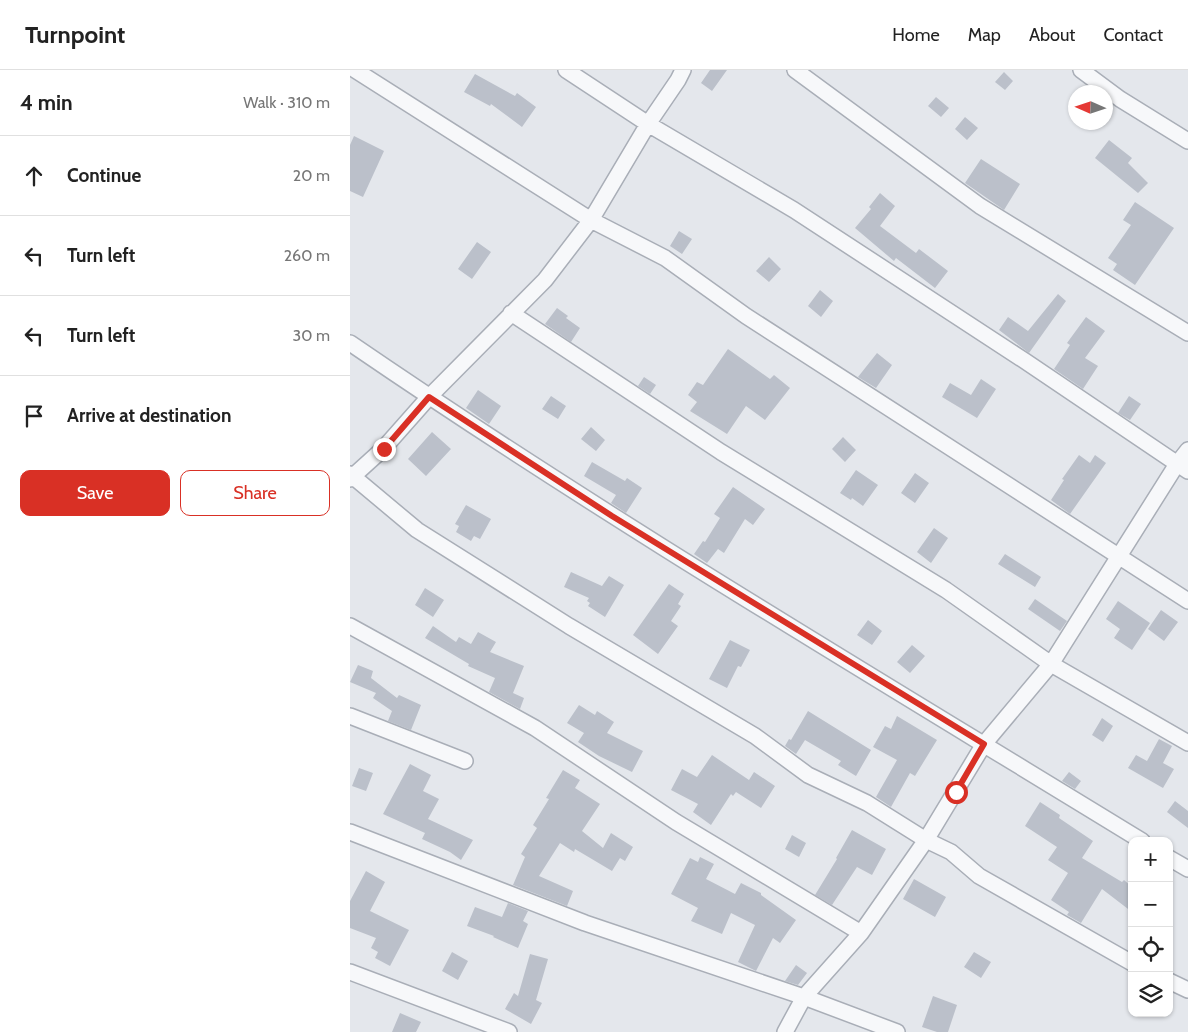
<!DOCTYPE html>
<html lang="en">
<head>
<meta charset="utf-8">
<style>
	body { margin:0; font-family:Cabin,sans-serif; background:#f6f6f6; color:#222 }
	.controls { position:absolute; right:15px; bottom:15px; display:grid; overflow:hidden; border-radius:10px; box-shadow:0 1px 4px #0004 }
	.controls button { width:45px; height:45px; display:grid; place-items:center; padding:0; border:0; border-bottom:1px solid #e0e0e0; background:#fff; color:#222; font:25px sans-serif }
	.compass { position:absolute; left:718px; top:15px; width:45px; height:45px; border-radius:50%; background:#fff; box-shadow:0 1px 4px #0004; rotate:273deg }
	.stop { position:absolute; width:15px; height:15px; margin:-11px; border:4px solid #d93025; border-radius:50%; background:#fff }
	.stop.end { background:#d93025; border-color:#fff; box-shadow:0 1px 5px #0008 }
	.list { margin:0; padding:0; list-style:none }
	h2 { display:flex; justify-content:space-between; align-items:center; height:65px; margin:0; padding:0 20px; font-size:21px }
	h2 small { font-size:16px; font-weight:400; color:#767676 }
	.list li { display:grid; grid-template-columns:32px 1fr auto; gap:15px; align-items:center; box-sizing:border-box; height:80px; padding:0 20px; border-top:1px solid #e0e0e0 }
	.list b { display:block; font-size:19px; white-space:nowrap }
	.list em { font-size:16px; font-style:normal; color:#767676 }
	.actions { display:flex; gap:10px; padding:15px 20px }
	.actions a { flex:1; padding:11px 0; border:1px solid #d93025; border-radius:10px; text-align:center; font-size:18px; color:#d93025 }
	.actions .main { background:#d93025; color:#fff }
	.icon { flex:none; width:28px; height:28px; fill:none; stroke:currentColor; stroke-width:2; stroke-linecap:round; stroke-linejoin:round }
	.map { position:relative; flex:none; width:838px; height:962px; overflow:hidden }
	header { display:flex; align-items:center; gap:30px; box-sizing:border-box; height:70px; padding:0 25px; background:#fff; border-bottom:1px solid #e0e0e0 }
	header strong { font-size:24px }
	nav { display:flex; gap:28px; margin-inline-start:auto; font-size:18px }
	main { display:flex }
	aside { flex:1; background:#fff }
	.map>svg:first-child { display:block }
	.building { fill:#bbc0ca }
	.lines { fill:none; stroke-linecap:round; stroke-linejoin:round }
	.street-casing { stroke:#a9aeb7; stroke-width:18 }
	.street { stroke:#f7f8fa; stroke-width:15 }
	.route { stroke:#d93025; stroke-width:6 }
</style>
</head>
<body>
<header>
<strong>Turnpoint</strong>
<nav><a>Home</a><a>Map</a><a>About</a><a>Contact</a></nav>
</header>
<main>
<aside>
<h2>4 min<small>Walk · 310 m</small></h2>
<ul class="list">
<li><svg class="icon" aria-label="ahead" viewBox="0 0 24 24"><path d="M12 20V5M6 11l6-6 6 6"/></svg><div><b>Continue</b></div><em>20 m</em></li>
<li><svg class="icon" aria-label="left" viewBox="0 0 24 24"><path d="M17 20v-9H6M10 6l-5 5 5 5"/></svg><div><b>Turn left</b></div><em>260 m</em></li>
<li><svg class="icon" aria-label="left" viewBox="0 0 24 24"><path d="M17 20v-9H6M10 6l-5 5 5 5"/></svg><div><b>Turn left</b></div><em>30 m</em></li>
<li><svg class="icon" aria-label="arrive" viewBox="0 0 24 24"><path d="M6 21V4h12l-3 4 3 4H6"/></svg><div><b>Arrive at destination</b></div></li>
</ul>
<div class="actions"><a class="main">Save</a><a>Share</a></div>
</aside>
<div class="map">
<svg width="838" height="962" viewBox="0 0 838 962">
	<rect width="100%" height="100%" fill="#e4e7ec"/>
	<path class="building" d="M 360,0 L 377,0 L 362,21 L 351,13 Z
		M 654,2 L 663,11 L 655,20 L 645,12 Z
		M 125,4 L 165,26 L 167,23 L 186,37 L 172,57 L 141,34 L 140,36 L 114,22 Z
		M 586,27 L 599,38 L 591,47 L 578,36 Z
		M 615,47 L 628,58 L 617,70 L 605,59 Z
		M 4,66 L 34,81 L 13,127 L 0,121 L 0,75 Z
		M 759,70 L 782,88 L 778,93 L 798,113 L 788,123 L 745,88 Z
		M 631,89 L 670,114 L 654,140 L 615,113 Z
		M 530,123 L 545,136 L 530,156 L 566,183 L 569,179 L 598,201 L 585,218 L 546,188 L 544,191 L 505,158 L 521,139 L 519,137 Z
		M 785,132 L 824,158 L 785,215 L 763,200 L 767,194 L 758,188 L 781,155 L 773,150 Z
		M 329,161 L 342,169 L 332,184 L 320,176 Z
		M 127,172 L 141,182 L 122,209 L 108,199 Z
		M 419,187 L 431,199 L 419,212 L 406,201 Z
		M 470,220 L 483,231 L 471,247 L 458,236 Z
		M 708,224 L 716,231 L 679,283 L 649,260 L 658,247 L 678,261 Z
		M 207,238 L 218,246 L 216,248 L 230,258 L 221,272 L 195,254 Z
		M 736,247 L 755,261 L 735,288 L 748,296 L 733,319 L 704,299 L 720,275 L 717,273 Z
		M 378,279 L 420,309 L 424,305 L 440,318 L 415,350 L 396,336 L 377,364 L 340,341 L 347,332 L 338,325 L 347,312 L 353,315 Z
		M 527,283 L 542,295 L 526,318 L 508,307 Z
		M 294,307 L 306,315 L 300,324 L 288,316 Z
		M 631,309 L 646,319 L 627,348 L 592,327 L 600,313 L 621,325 Z
		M 128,320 L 151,336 L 139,354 L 116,338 Z
		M 201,326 L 216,336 L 208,349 L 192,339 Z
		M 779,326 L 791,334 L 780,350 L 768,343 Z
		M 241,357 L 255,370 L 246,381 L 231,369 Z
		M 82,362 L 101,379 L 76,406 L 58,389 Z
		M 493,367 L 506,380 L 495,392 L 482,379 Z
		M 729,385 L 740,393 L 745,385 L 756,393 L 720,444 L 701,430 L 714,410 L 712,409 Z
		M 242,392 L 275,411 L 277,408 L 292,418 L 276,443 L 261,433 L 266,425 L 234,406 Z
		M 506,400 L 528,415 L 513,436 L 502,428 L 501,430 L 490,423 Z
		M 565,403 L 579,413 L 565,433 L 551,423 Z
		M 383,417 L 415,439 L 403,455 L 395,449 L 374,483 L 368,479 L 357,493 L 344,484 L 353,471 L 355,472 L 370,448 L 364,444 Z
		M 116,435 L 141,449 L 130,469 L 124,466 L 121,471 L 106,462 L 109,456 L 105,454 Z
		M 584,458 L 598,468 L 581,493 L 567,482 Z
		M 655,484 L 691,507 L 685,517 L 648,494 Z
		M 221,502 L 252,516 L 259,506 L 274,515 L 255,547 L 238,536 L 240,533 L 237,531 L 239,528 L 214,517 Z
		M 319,514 L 334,524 L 328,534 L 331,536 L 321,551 L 328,556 L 308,584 L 283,565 Z
		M 75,518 L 94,530 L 83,547 L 65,535 Z
		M 685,529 L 717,551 L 710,561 L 678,539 Z
		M 768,531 L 800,553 L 782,580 L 764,568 L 770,559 L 756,549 Z
		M 811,540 L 828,552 L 814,571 L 798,559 Z
		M 518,550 L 532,561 L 522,575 L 507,565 Z
		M 83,556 L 106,572 L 109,567 L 121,574 L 128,562 L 146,572 L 140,582 L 174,596 L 163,623 L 174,628 L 170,639 L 139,622 L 145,608 L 118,596 L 119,594 L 75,568 Z
		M 380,570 L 400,580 L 391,597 L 388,596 L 377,618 L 359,609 Z
		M 562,575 L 575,586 L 560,603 L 547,592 Z
		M 8,595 L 23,601 L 21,608 L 47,628 L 49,625 L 71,635 L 61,660 L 38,651 L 42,641 L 23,628 L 26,623 L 0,612 Z
		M 229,635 L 245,645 L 247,641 L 264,652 L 257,663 L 293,681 L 282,702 L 249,686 L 228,672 L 234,663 L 217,653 Z
		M 458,641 L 521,680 L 506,706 L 488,695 L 491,691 L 455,670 L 446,684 L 435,676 L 439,669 L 441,670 Z
		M 547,646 L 587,670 L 565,706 L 560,703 L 541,737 L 526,727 L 547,690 L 523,677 L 535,656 L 541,659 Z
		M 752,648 L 763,656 L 753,672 L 742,665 Z
		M 809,669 L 822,676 L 813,693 L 824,699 L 813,718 L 778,698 L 786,685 L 797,691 Z
		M 362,685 L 399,710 L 404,702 L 425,716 L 411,738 L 386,722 L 383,726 L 381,724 L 361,755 L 343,742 L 348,734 L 321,720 L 332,699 L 347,707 Z
		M 60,694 L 81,705 L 73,721 L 89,729 L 78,749 L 123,770 L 111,790 L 100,782 L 72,769 L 75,763 L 33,744 Z
		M 9,698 L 23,703 L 16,721 L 2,716 Z
		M 213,700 L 230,710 L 225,718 L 250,734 L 232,761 L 253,778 L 261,763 L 283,777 L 275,791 L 270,788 L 262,801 L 225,779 L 224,782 L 210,773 L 189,806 L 223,821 L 217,836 L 163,815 L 175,787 L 171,784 L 187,758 L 183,755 L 199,729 L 196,728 Z
		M 719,702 L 731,711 L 725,719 L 712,711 Z
		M 825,731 L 838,741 L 838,758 L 817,742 Z
		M 690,732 L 710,745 L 709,748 L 743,771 L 732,788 L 772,812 L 774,810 L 782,817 L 782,842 L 752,819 L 731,853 L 717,845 L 719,842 L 701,830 L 718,803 L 698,790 L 707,777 L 675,756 Z
		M 502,760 L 536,779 L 522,805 L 507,797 L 482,835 L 465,825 L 487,789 L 486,788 Z
		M 442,765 L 456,773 L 449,787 L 435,779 Z
		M 350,787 L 364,794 L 356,809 L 385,824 L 391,813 L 411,823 L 411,825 L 446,850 L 430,873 L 423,868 L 406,901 L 388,892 L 405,855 L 381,843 L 372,864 L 341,851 L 348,838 L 321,824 L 340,788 L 348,792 Z
		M 16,801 L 35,812 L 20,841 L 59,860 L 40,896 L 25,888 L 28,882 L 21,878 L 26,868 L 0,858 L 0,831 Z
		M 564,809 L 596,827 L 585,847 L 553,829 Z
		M 158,833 L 178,841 L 173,851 L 178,854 L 168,878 L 143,867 L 144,866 L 117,856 L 125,837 L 152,847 Z
		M 102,882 L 118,891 L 108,910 L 92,901 Z
		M 624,882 L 641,892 L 631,908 L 614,897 Z
		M 180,884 L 198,889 L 186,930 L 192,933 L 181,954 L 155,939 L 164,923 L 168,926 Z
		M 446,895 L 457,903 L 448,915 L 435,911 Z
		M 583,926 L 607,935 L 598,962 L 587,962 L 572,957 Z
		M 50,943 L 71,952 L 66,962 L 42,962 Z"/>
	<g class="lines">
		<defs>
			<path id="street" d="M 5,0 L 241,150 L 315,188 L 396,246 L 838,531
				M 216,0 L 298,54 L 444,140 L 675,291 L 838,401
				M 445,0 L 630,136 L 838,263
				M 731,0 L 770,29 L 838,71
				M 161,243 L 371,382 L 596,520 L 701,594 L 838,673
				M 0,273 C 257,449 526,608 792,771
				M 0,404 L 67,460 L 219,556 L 405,666 L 458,705 L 517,733 L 576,770 L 601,782 L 629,806 L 782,893
				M 0,409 L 33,379 L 79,327 L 195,210 L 241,150 L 298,54 L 328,10 L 333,0
				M 0,556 L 185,658 L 326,752 L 511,863
				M 0,646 L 115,691
				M 0,762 L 235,853 L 454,927 L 547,962
				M 819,788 L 838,799
				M 0,902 L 159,962
				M 819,911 L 838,920
				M 435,962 L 454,927 L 511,863 L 576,770 L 634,674 L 701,594 L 827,394 L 838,380"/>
		</defs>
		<use href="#street" class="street-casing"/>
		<use href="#street" class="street"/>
	</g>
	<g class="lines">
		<path class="route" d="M 34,379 L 79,327 L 262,446 L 634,674 L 606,722"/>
	</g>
</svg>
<div class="controls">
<button>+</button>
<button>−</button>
<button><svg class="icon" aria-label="locate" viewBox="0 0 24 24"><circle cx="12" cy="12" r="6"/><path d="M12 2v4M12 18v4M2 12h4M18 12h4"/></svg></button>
<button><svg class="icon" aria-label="layers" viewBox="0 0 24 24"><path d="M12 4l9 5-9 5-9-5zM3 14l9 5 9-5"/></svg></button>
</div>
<svg class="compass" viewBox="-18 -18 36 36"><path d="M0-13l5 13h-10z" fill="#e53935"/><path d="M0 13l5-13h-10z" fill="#767676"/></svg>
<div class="stop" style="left:606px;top:722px"></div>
<div class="stop end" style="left:34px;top:379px"></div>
</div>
</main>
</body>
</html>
